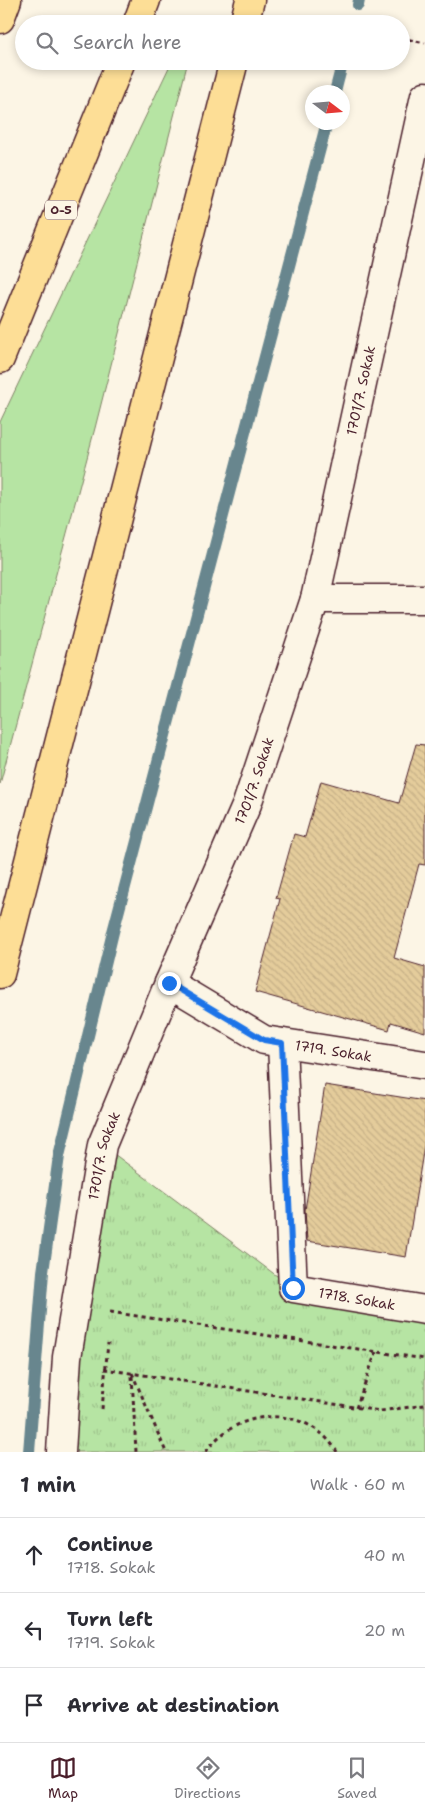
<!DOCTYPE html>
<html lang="en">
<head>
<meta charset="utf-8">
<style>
	body { margin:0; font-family:"Shantell Sans",sans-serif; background:#f2f2f3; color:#2b2b33 }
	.compass { position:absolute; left:305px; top:85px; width:45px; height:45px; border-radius:50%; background:#fff; box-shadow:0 2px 8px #0003; rotate:106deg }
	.stop { position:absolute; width:15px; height:15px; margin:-11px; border:4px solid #1a73e8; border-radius:50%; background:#fff }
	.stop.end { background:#1a73e8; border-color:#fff; box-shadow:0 1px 5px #0008 }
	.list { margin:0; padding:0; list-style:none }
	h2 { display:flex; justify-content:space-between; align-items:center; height:65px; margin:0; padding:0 20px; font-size:21px }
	h2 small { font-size:16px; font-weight:400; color:#7c7c81 }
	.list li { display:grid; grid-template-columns:32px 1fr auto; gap:15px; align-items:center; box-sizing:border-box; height:75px; padding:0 20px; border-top:1px solid #e1e1e2 }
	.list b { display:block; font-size:19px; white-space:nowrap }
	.list p { margin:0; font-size:16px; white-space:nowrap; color:#7c7c81 }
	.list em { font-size:16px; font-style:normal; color:#7c7c81 }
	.icon { flex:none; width:28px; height:28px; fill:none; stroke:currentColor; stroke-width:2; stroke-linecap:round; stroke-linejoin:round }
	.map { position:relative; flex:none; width:425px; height:1452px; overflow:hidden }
	.search { position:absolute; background:#fff; box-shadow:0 2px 8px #0003; left:15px; right:15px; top:15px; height:55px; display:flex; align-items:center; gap:12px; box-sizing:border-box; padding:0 18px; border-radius:28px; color:#7c7c81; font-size:19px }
	.sheet { height:290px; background:#fff }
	nav { display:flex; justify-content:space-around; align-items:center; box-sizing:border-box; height:70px; border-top:1px solid #e1e1e2; background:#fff; font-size:14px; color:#7c7c81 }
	nav a { display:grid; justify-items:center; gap:2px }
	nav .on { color:#4a1f2b }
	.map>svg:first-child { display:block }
	.green { fill:#b6e4a3; stroke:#808267 }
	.park { fill:url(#park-tufts); stroke:#808267 }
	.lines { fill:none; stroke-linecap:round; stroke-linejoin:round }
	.stream { stroke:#67868e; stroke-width:12 }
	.building { fill:url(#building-back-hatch); stroke:#4a1f2b }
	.minor-casing { stroke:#4a1f2b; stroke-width:31 }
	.tertiary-casing { stroke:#4a1f2b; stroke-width:31 }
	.motorway-casing { stroke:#4a1f2b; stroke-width:31 }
	.path { stroke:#4a1f2b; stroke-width:3; stroke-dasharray:4 4; stroke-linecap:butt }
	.minor { stroke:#fcf5e5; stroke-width:28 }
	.tertiary { stroke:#fcf5e5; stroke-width:28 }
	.motorway { stroke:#fdde96; stroke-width:28 }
	.route { stroke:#1a73e8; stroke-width:6 }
	.labels { text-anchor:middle; stroke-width:4; stroke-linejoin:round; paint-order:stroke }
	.shield { fill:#fcf5e5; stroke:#7f5f63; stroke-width:1 }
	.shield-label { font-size:12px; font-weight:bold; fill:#4a1f2b }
	.street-label { font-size:14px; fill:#4a1f2b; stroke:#fcf5e5 }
</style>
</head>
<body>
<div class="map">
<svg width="425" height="1452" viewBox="0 0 425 1452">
	<defs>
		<pattern id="park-tufts" width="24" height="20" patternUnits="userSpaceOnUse" patternTransform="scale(1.25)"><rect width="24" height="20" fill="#b6e4a3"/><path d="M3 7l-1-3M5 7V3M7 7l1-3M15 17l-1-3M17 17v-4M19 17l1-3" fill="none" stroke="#9ec38c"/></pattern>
		<pattern id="building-back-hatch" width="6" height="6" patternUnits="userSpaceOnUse" patternTransform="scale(1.25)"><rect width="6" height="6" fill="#e4cc9b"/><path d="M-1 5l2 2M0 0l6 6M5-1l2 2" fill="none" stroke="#c5af86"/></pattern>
	</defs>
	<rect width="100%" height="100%" fill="#fcf5e5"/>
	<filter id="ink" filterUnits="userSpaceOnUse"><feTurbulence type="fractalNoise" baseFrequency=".02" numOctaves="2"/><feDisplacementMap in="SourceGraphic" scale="10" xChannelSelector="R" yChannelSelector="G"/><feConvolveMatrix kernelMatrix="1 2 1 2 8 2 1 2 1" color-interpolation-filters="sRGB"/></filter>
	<g filter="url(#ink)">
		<path class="green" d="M 172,61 L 188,61 L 95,428 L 0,784 L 0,422 Z"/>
		<path class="park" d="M 102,1145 L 293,1288 L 425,1310 L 425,1452 L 61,1452 Z"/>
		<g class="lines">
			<path class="stream" d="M 358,5 L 359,0
				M 335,92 L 343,61
				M 29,1452 L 43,1272 L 59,1156 L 113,932 L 327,122"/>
		</g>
		<path class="building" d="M 416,744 L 425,745 L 425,865 L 419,864 L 394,958 L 425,967 L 425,1032 L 391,1022 L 389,1030 L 255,992 L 280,899 L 276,898 L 294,834 L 305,837 L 321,781 L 399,803 Z
			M 325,1085 L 425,1101 L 425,1140 L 406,1257 L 307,1241 L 305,1210 Z"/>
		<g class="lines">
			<defs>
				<g id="minor">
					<path d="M 315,599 L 425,599"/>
					<path id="s1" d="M 169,983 L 264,1040 L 425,1065"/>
					<path id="s2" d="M 282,1043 L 293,1288 L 425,1310"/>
				</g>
				<g id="tertiary">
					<path id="s3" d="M 61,1452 L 67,1357 L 102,1145 L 169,983 L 247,804 L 315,599 L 425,96"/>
				</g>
				<path id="motorway" d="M 0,19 L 7,0
					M 137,24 L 146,0
					M 244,24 L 250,0
					M 0,359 L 121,61
					M 0,974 L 234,61"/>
			</defs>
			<use href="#minor" class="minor-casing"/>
			<use href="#tertiary" class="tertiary-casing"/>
			<use href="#motorway" class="motorway-casing"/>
			<path class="path" d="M 303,19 L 328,24
				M 401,38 L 425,43
				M 110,1312 L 425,1359
				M 104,1369 L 380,1411 L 425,1405
				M 132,1373 L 166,1452
				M 132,1376 L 136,1452
				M 356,1408 L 376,1352
				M 102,1409 L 108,1343
				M 206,1452 C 236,1407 308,1403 337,1452"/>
			<use href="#minor" class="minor"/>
			<use href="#tertiary" class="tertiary"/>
			<use href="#motorway" class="motorway"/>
		</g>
	</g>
	<g class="lines" filter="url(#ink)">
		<path class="route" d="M 169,983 L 264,1040 L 282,1043 L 293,1288"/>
	</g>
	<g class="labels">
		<rect class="shield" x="45" y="200.5" width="32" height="19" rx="4"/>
		<g class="shield-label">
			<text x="61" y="214">O-5</text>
		</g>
		<g class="street-label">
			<text dy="5" stroke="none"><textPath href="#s3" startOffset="1110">1701/7. Sokak</textPath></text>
			<text dy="5" stroke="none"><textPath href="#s3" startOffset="705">1701/7. Sokak</textPath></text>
			<text dy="5" stroke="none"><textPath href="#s1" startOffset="181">1719. Sokak</textPath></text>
			<text dy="5" stroke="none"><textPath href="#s3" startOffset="300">1701/7. Sokak</textPath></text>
			<text dy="5" stroke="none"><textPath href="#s2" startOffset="310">1718. Sokak</textPath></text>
		</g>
	</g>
</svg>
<svg class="compass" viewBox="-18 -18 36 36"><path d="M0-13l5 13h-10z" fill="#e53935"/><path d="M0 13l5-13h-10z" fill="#7c7c81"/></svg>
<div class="stop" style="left:293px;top:1288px"></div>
<div class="stop end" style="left:169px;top:983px"></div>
<div class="search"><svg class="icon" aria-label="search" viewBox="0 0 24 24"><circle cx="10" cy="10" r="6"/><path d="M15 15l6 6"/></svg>Search here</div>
</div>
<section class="sheet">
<h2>1 min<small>Walk · 60 m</small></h2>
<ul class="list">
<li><svg class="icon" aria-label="ahead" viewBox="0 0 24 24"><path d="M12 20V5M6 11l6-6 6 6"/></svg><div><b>Continue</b><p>1718. Sokak</p></div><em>40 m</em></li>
<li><svg class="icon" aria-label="left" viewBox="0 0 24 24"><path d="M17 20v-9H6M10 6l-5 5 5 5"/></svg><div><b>Turn left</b><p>1719. Sokak</p></div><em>20 m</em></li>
<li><svg class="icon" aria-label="arrive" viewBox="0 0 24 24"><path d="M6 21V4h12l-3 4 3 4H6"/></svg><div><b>Arrive at destination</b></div></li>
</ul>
</section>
<nav>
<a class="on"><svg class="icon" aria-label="map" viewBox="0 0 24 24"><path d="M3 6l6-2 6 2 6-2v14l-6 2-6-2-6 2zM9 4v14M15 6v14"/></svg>Map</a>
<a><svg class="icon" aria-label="directions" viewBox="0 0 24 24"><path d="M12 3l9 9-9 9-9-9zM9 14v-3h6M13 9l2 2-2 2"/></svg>Directions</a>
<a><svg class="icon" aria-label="saved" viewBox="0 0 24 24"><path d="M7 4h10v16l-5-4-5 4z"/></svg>Saved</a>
</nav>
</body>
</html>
